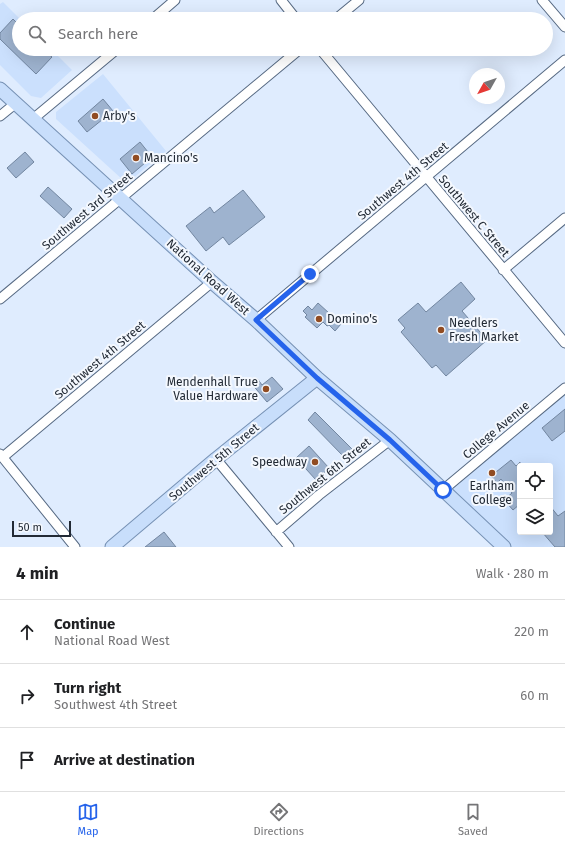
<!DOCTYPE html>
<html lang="en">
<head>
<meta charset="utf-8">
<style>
	body { margin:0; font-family:"Fira Sans",sans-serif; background:#f6f6f6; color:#202124 }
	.controls { position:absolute; right:12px; bottom:12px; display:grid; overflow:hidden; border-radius:4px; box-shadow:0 4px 16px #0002 }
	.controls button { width:36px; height:36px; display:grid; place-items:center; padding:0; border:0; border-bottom:1px solid #e0e0e0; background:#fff; color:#202124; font:20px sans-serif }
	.compass { position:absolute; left:469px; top:68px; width:36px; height:36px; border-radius:50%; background:#fff; box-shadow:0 4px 16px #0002; rotate:230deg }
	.scale { position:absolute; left:12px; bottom:10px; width:59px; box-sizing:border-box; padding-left:4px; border:2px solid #222a35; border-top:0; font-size:11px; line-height:14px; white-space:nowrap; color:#222a35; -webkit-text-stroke:3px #f4f8fe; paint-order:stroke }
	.stop { position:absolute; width:12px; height:12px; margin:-9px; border:3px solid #2563eb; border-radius:50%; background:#fff }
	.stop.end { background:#2563eb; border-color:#fff; box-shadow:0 1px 4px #0008 }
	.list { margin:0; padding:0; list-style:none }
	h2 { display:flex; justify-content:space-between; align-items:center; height:52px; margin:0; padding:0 16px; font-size:17px }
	h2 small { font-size:13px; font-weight:400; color:#757577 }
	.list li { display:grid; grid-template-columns:26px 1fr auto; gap:12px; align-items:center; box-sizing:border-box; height:64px; padding:0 16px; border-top:1px solid #e0e0e0 }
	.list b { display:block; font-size:15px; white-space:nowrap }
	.list p { margin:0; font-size:13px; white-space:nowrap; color:#757577 }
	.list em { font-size:13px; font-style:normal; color:#757577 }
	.icon { flex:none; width:22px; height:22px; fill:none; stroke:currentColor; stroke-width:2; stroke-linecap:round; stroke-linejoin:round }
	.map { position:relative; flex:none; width:565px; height:547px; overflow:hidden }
	.search { position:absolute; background:#fff; box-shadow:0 4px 16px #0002; left:12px; right:12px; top:12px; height:44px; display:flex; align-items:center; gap:10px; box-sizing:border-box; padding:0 14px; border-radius:22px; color:#757577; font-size:15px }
	.sheet { height:244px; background:#fff }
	nav { display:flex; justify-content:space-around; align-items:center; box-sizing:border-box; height:56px; border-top:1px solid #e0e0e0; background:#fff; font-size:11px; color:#757577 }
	nav a { display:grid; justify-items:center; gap:2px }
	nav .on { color:#2563eb }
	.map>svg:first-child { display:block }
	.built { fill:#cbe0fd; fill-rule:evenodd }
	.building { fill:#9eb3cf; stroke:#7286a0 }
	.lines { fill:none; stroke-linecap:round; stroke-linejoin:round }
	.minor-casing { stroke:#576a83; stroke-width:11 }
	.primary-casing { stroke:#7691b4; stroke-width:15 }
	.minor { stroke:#fff; stroke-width:9 }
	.primary { stroke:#c8defb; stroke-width:13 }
	.route { stroke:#2563eb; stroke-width:5 }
	.poi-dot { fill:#914c22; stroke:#f4f8fe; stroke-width:1.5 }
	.labels { text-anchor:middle; stroke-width:4; stroke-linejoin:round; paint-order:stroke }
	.poi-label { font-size:12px; fill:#222a35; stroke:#f4f8fe; text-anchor:start }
	.street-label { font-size:12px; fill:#222a35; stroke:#f4f8fe }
</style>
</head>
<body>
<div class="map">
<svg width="565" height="547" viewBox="0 0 565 547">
	<rect width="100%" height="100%" fill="#dfecfe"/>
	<path class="built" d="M 3,2 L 20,19 L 19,19 L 19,49 L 51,49 L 72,70 L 41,98 L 31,96 L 0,65 L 0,4 Z
		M 103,74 L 166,151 L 132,179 L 123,180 L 56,119 L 56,112 Z
		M 565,388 L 565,547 L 504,547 L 443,490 ZM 520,466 L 550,466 L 550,532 L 520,532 Z"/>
	<path class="building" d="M 13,19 L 19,25 L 19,49 L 43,49 L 52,57 L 36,74 L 0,39 L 0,33 Z
		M 103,99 L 113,111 L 87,132 L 78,121 Z
		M 140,142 L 152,157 L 132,174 L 120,159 Z
		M 25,152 L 34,162 L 16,178 L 7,168 Z
		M 48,187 L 72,209 L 64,218 L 40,196 Z
		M 243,190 L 265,217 L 229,245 L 223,237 L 206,251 L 186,226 L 210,207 L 214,213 Z
		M 461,282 L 475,299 L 462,311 L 487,340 L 446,376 L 436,365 L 432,368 L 401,332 L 405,328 L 398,320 L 418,303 L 426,312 Z
		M 318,303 L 341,324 L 335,331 L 329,325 L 327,326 L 323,322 L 317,328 L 305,317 L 307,315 L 303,311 L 308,306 L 312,310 Z
		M 272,377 L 283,389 L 267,402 L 251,383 L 257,378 L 262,385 Z
		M 565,409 L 565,431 L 552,441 L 542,428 Z
		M 315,412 L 352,449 L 344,457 L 308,420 Z
		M 309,446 L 329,468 L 316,480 L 296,458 Z
		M 511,460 L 516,466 L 520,462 L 520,504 L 513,510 L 504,500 L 512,493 L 501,479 L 497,483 L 491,476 Z
		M 550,506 L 558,516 L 565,511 L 565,547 L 555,547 L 542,532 L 550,532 Z
		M 164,532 L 176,547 L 145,547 Z"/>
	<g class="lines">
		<defs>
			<path id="minor" d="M 281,0 L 296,19
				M 542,0 L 565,27
				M 153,19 L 175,0
				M 336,19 L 359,0
				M 320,49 L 565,343
				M 0,116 L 16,103
				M 33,119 L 117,49
				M 503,270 L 565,218
				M 0,299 L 300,49
				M 256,320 L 565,60
				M 0,454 L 75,547
				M 3,457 L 212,282
				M 216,459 L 289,547
				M 443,490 L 565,388
				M 276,532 L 319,495 L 390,440"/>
			<path id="primary" d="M 0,89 L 212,282 L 256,320 L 317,378 L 390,440 L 504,547
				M 112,547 L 216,459 L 317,378"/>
		</defs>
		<use href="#minor" class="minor-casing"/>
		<use href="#primary" class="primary-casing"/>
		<use href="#minor" class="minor"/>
		<use href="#primary" class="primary"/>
	</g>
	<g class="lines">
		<path class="route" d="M 310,274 L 256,320 L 317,378 L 390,440 L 443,490"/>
	</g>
	<g class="poi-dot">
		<circle cx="95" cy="116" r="4"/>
		<circle cx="136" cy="158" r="4"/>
		<circle cx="319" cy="319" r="4"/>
		<circle cx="441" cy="330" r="4"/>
		<circle cx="266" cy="389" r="4"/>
		<circle cx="315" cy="462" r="4"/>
		<circle cx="492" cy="473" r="4"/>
	</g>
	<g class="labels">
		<g class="poi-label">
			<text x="103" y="120">Arby's</text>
			<text x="144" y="162">Mancino's</text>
			<text x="327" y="323">Domino's</text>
			<text x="449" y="327">Needlers<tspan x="449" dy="14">Fresh Market</tspan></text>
			<text x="258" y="386" text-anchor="end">Mendenhall True<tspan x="258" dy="14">Value Hardware</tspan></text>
			<text x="307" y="466" text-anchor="end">Speedway</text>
			<text x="492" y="490" text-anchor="middle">Earlham<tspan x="492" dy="14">College</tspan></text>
		</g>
		<g class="street-label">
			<text transform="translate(403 181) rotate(-40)" y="4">Southwest 4th Street</text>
			<text transform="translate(87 211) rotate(-40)" y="4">Southwest 3rd Street</text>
			<text transform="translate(474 216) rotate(50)" y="4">Southwest C Street</text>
			<text transform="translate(208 277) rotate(42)" y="4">National Road West</text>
			<text transform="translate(100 360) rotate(-40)" y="4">Southwest 4th Street</text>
			<text transform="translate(496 430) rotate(-40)" y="4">College Avenue</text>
			<text transform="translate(214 462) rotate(-40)" y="4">Southwest 5th Street</text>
			<text transform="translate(325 476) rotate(-39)" y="4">Southwest 6th Street</text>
		</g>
	</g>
</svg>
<div class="controls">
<button><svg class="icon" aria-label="locate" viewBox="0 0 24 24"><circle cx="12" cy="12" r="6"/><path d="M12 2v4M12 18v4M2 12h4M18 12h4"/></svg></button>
<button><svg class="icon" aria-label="layers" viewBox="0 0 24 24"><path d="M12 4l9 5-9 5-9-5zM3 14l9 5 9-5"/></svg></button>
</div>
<svg class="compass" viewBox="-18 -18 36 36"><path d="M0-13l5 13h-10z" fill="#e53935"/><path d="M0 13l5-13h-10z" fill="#757577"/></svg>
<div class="scale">50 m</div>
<div class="stop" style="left:443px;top:490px"></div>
<div class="stop end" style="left:310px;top:274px"></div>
<div class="search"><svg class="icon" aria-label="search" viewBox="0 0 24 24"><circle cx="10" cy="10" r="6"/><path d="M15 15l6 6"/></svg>Search here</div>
</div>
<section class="sheet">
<h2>4 min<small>Walk · 280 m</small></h2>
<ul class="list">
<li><svg class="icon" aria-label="ahead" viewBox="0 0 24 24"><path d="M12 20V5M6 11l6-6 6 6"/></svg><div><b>Continue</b><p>National Road West</p></div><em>220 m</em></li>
<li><svg class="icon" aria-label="right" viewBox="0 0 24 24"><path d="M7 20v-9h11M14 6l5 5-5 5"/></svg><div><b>Turn right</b><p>Southwest 4th Street</p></div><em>60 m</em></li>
<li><svg class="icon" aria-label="arrive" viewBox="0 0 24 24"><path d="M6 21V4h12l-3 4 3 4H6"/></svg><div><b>Arrive at destination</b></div></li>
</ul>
</section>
<nav>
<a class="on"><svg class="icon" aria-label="map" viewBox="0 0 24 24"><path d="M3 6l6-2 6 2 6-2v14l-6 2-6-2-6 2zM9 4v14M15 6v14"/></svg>Map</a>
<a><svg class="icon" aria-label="directions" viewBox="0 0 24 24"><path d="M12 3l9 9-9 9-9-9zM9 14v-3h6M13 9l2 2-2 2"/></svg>Directions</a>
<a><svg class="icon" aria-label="saved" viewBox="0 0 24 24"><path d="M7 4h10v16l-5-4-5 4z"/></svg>Saved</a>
</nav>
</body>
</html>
